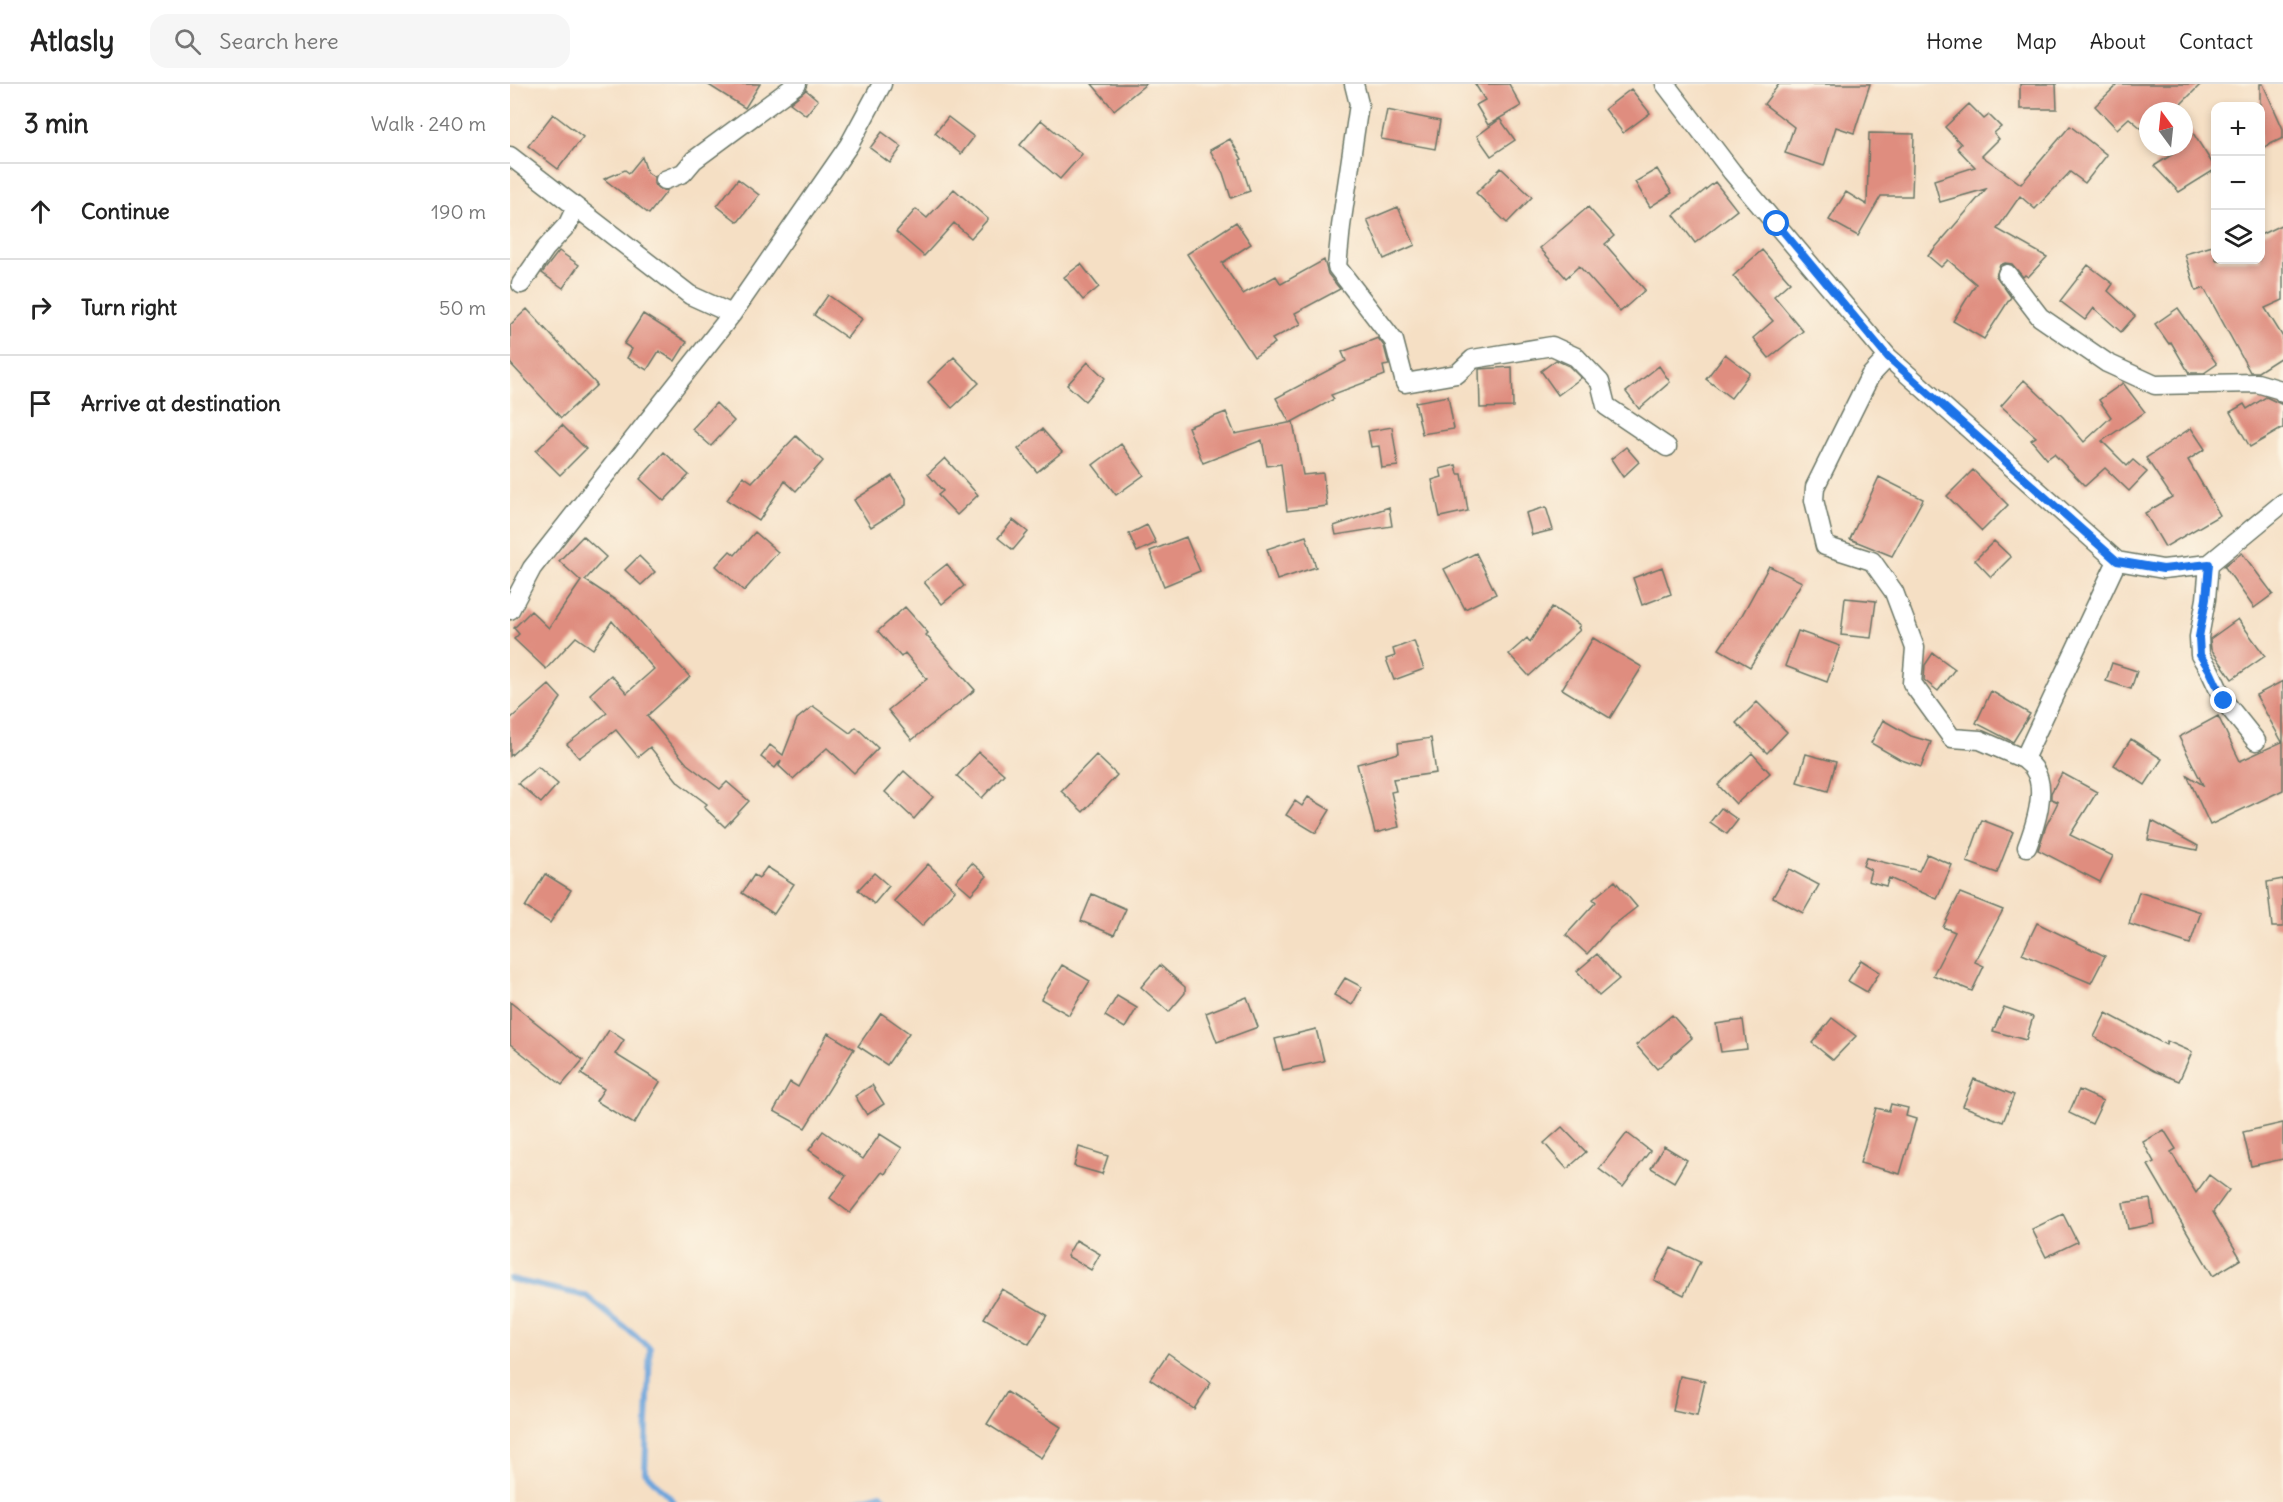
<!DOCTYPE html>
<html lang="en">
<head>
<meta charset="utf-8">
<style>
	body { margin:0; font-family:Delius,sans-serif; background:#f6f6f6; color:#222 }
	.controls { position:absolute; right:18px; top:18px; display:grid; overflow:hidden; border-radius:12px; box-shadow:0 3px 9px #0003 }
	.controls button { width:54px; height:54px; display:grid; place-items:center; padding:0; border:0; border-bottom:2px solid #e0e0e0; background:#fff; color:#222; font:30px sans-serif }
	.compass { position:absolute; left:1629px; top:18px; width:54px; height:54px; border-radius:50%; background:#fff; box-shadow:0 3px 9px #0003; rotate:345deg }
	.stop { position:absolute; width:18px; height:18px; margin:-14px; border:4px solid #1a73e8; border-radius:50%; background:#fff }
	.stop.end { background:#1a73e8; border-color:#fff; box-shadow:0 2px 6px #0008 }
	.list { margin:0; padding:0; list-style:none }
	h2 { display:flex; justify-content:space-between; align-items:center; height:78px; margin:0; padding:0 24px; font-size:26px }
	h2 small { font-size:20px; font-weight:400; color:#767676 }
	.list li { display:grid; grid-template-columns:39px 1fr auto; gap:18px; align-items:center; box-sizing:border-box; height:96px; padding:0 24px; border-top:2px solid #e0e0e0 }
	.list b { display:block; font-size:22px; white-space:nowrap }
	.list em { font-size:20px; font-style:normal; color:#767676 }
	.icon { flex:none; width:33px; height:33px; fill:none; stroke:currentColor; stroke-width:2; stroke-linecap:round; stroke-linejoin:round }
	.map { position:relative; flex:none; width:1773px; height:1418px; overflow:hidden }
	header { display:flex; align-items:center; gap:36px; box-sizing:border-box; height:84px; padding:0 30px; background:#fff; border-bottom:2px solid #e0e0e0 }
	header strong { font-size:28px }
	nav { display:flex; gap:33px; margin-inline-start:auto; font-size:21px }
	.search { width:420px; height:54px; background:#f6f6f6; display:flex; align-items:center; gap:15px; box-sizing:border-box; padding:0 21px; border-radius:18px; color:#767676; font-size:22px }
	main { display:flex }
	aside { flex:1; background:#fff }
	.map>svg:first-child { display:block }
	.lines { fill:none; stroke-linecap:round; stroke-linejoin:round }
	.stream { stroke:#6ca4db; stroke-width:6 }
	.building { fill:#df8d7f }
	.minor-casing { stroke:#6a7666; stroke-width:21 }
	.minor { stroke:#fff; stroke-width:18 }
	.route { stroke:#1a73e8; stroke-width:8 }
</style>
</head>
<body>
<header>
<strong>Atlasly</strong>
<div class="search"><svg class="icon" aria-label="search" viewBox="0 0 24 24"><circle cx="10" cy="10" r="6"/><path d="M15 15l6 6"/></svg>Search here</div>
<nav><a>Home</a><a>Map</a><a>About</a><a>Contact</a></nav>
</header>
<main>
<aside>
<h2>3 min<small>Walk · 240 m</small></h2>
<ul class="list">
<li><svg class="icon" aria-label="ahead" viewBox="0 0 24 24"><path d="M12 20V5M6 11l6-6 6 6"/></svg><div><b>Continue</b></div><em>190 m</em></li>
<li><svg class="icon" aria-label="right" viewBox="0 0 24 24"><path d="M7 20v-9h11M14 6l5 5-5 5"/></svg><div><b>Turn right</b></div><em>50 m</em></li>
<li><svg class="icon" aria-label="arrive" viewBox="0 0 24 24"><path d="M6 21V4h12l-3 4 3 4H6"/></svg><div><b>Arrive at destination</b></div></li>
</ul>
</aside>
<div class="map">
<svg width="1773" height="1418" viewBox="0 0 1773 1418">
	<rect width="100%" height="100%" fill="#fcf5e5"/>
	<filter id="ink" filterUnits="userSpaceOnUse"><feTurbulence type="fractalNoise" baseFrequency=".0167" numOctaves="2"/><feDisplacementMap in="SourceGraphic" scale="12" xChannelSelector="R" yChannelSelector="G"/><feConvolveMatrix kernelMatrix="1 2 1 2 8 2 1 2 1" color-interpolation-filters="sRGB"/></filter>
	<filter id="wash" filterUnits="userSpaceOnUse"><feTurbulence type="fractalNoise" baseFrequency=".008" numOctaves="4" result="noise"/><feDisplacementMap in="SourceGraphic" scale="24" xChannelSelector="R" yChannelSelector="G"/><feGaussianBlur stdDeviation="1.35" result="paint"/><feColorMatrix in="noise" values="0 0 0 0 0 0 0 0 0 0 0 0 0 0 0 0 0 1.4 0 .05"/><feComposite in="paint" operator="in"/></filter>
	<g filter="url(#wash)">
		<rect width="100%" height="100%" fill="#f5dfc4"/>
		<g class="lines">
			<path class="stream" d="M 0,1195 L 76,1212 L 140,1264 L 135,1388 L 164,1418
				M 343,1418 L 371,1410 L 378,1418"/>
		</g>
		<g id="blocks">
			<path class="building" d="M 197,0 L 250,0 L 235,24 Z
				M 582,0 L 636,0 L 604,26 Z
				M 965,0 L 999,0 L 1011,22 L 978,41 L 966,21 L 975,16 Z
				M 1269,0 L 1360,0 L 1344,49 L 1326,43 L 1314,82 L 1275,69 L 1284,43 L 1254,20 Z
				M 1510,0 L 1546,0 L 1547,25 L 1510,25 Z
				M 1608,0 L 1691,0 L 1664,27 L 1638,27 L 1638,50 L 1619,34 L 1607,45 L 1585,22 Z
				M 1750,0 L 1753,0 L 1773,45 L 1773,54 L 1750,65 Z
				M 1121,5 L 1140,29 L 1113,49 L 1095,25 Z
				M 296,6 L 308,16 L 296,31 L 280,19 Z
				M 1459,20 L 1474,35 L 1479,31 L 1491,43 L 1484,49 L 1489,55 L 1472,72 L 1511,100 L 1560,42 L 1597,71 L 1575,99 L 1560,88 L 1525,125 L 1510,112 L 1487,145 L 1537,173 L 1518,193 L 1515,191 L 1513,193 L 1502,180 L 1495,179 L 1490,181 L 1486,192 L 1501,213 L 1474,255 L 1443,237 L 1466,200 L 1438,176 L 1431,183 L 1418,172 L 1476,105 L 1430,118 L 1424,96 L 1465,83 L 1447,64 L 1451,60 L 1435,43 Z
				M 877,26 L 930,37 L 925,65 L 871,55 Z
				M 43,30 L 73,53 L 48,85 L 18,62 Z
				M 438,33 L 464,53 L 451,70 L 425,49 Z
				M 990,35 L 1005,56 L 981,72 L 967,52 Z
				M 1674,35 L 1706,85 L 1669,108 L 1644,82 L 1674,63 Z
				M 531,36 L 572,70 L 550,95 L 510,61 Z
				M 372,48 L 392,63 L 380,79 L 360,64 Z
				M 1359,49 L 1404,50 L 1402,112 L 1371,112 L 1348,152 L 1319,136 L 1336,108 L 1357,121 Z
				M 720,55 L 732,75 L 730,76 L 740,107 L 721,114 L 713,89 L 700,66 Z
				M 132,73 L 137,88 L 144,93 L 144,100 L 148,104 L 157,107 L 139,130 L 94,95 L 115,86 L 119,89 Z
				M 991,84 L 1022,113 L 997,139 L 966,109 Z
				M 1147,85 L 1162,109 L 1140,123 L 1125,98 Z
				M 228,95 L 249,111 L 228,138 L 207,122 Z
				M 1205,98 L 1227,126 L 1185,159 L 1164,131 Z
				M 444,105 L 478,135 L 461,154 L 444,139 L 414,172 L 386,148 L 406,125 L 417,134 Z
				M 888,123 L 905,161 L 874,175 L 857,136 Z
				M 1078,123 L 1104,152 L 1095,160 L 1135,206 L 1110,228 L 1069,182 L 1056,194 L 1030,164 Z
				M 726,138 L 741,160 L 712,179 L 733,210 L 766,192 L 771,200 L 814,176 L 818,190 L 830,205 L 785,229 L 791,240 L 762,255 L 765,259 L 744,273 L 677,170 Z
				M 1773,140 L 1773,216 L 1755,224 L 1773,253 L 1773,272 L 1748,288 L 1740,288 L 1694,204 L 1686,207 L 1675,170 L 1706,161 L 1706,176 L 1750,176 L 1750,151 Z
				M 1252,166 L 1280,198 L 1264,212 L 1293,247 L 1259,274 L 1243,254 L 1263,237 L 1223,192 Z
				M 49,167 L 69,181 L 53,204 L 32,189 Z
				M 571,180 L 589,203 L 573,216 L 554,193 Z
				M 1578,181 L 1603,200 L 1598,207 L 1625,232 L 1611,248 L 1584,224 L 1575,236 L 1550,217 Z
				M 318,211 L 352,235 L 337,254 L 304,231 Z
				M 1668,224 L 1707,280 L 1694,289 L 1679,289 L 1661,258 L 1659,260 L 1645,240 Z
				M 17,225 L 87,301 L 51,334 L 0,279 L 0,241 Z
				M 133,230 L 177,258 L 165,277 L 149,267 L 137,286 L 117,274 L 122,265 L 114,260 Z
				M 868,254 L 874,262 L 879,281 L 873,282 L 875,291 L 821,311 L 824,315 L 780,339 L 766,314 L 836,277 L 832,268 Z
				M 1215,270 L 1240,289 L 1221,314 L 1196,295 Z
				M 444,273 L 469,299 L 442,324 L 418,298 Z
				M 1046,276 L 1059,282 L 1071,294 L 1048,311 L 1031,287 Z
				M 578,278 L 595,294 L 575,317 L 557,301 Z
				M 1149,282 L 1160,298 L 1129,325 L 1116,308 Z
				M 1002,283 L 1003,323 L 970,324 L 969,285 Z
				M 1514,296 L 1553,333 L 1574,358 L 1601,333 L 1589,316 L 1613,299 L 1635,328 L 1592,357 L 1617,382 L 1623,376 L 1637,388 L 1619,407 L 1595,384 L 1575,402 L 1544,370 L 1537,375 L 1521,356 L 1526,353 L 1491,322 Z
				M 938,312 L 944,345 L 912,350 L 905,318 Z
				M 1756,313 L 1773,321 L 1773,344 L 1740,363 L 1720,328 L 1734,320 L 1737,325 Z
				M 206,319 L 224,337 L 201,362 L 182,345 Z
				M 716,328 L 725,350 L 783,338 L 793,391 L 813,389 L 817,422 L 777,427 L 771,380 L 757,382 L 752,356 L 693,379 L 678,343 Z
				M 52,341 L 76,365 L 50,391 L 26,367 Z
				M 882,343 L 888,382 L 872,384 L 869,362 L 861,363 L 858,347 Z
				M 1681,344 L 1695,365 L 1678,376 L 1710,431 L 1655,463 L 1635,429 L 1662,413 L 1636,374 Z
				M 532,345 L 552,368 L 527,388 L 508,365 Z
				M 286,352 L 313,377 L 286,407 L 275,397 L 249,437 L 217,416 L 233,392 L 242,398 Z
				M 611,360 L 634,391 L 606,411 L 583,381 Z
				M 1116,363 L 1129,378 L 1113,393 L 1101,375 Z
				M 154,368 L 179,391 L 154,417 L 130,395 Z
				M 435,374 L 468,411 L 447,431 L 428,411 L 433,407 L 418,390 Z
				M 946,381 L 948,390 L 952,390 L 958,427 L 930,433 L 922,396 L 932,393 L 930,385 Z
				M 1463,386 L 1498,421 L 1472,447 L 1437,412 Z
				M 382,392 L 396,414 L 396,421 L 361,443 L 344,416 Z
				M 1369,393 L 1413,415 L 1382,472 L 1340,455 Z
				M 879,423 L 882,442 L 826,451 L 824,442 Z
				M 1036,423 L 1043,446 L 1022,451 L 1016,429 Z
				M 503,436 L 518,448 L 503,466 L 488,454 Z
				M 637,441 L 646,459 L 627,468 L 619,450 Z
				M 245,448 L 268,468 L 234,507 L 206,482 L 220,467 L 225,471 Z
				M 73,452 L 96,473 L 75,496 L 119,525 L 180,593 L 137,632 L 177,680 L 210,705 L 217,698 L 239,717 L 215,743 L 194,723 L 197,720 L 169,699 L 140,663 L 128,673 L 106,646 L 69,674 L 57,660 L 97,629 L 80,610 L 101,591 L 117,609 L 144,585 L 102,537 L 83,565 L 66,553 L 36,585 L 4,555 L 9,550 L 4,544 L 21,527 L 39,544 L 71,497 L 49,477 Z
				M 796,452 L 806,483 L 767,496 L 757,465 Z
				M 676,453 L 690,487 L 654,502 L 640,467 Z
				M 1484,457 L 1501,473 L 1481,493 L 1465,476 Z
				M 966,469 L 986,510 L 955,525 L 934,485 Z
				M 1732,469 L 1763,510 L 1744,524 L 1714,482 Z
				M 129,472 L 145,488 L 131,501 L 115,486 Z
				M 437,480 L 454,502 L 432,520 L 414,498 Z
				M 1259,482 L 1292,498 L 1240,583 L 1209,565 L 1232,531 Z
				M 1152,483 L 1161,510 L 1132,521 L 1123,494 Z
				M 1335,514 L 1366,517 L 1361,554 L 1331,551 Z
				M 395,523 L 418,549 L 416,551 L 465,606 L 402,656 L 378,626 L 417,595 L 395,569 L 391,573 L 368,547 Z
				M 1042,523 L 1070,541 L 1068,544 L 1070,546 L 1019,592 L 999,570 L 1017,554 L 1020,558 Z
				M 1728,535 L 1755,572 L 1722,595 L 1701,565 L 1700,555 Z
				M 1288,547 L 1330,562 L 1317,598 L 1275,582 Z
				M 1083,554 L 1132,583 L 1100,634 L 1052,605 Z
				M 904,557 L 914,585 L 884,596 L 876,575 L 885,572 L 883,565 Z
				M 1423,569 L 1445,585 L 1428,607 L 1414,596 L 1415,581 Z
				M 1602,579 L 1627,587 L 1621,605 L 1596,597 Z
				M 1773,597 L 1773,706 L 1700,741 L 1677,691 L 1693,701 L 1669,653 L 1708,632 L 1730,677 L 1772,658 L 1746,611 Z
				M 39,601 L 51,614 L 29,646 L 0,672 L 0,635 Z
				M 1481,607 L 1520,630 L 1503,658 L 1466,639 Z
				M 1247,618 L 1277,648 L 1257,669 L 1226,639 Z
				M 303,622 L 340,649 L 346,643 L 368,664 L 344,689 L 317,664 L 283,695 L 269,682 L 271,676 L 265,684 L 251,673 L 260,661 L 273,671 L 287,635 Z
				M 1373,636 L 1401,652 L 1421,658 L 1411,683 L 1389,675 L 1361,659 Z
				M 921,654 L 926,689 L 883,695 L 886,707 L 881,708 L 889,743 L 865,749 L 847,680 L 889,669 L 888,659 Z
				M 1621,655 L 1652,675 L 1635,701 L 1604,681 Z
				M 469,668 L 494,690 L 472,714 L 447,692 Z
				M 1242,669 L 1260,689 L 1226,720 L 1208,701 Z
				M 1296,670 L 1326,678 L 1318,707 L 1287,698 Z
				M 586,671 L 607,691 L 573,728 L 551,707 Z
				M 28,683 L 48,700 L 31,719 L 8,699 Z
				M 394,687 L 423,713 L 404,735 L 375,708 Z
				M 1552,689 L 1587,708 L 1560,751 L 1603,772 L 1590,798 L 1528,766 L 1536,742 L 1548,718 L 1541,715 L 1541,709 Z
				M 798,713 L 820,726 L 806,749 L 776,731 L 785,717 L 792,722 Z
				M 1211,724 L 1228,736 L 1217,750 L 1200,738 Z
				M 1472,736 L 1503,748 L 1487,789 L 1457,778 Z
				M 1642,737 L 1688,762 L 1687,766 L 1638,756 Z
				M 1417,770 L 1442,781 L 1427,815 L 1379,794 L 1376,802 L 1358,797 L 1361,786 L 1353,782 L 1356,774 L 1409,787 Z
				M 462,779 L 477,792 L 461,810 L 446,797 Z
				M 418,780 L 445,806 L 412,842 L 384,817 Z
				M 257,783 L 284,800 L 264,830 L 232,809 L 244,791 L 249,794 Z
				M 1279,785 L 1309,801 L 1293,829 L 1263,813 Z
				M 364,789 L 379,802 L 364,820 L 348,806 Z
				M 35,790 L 61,806 L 40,839 L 15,823 Z
				M 1773,795 L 1773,843 L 1762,843 L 1757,798 Z
				M 1105,797 L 1127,823 L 1100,844 L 1077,870 L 1056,851 L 1086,818 L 1083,815 Z
				M 1629,808 L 1691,828 L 1680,860 L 1619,840 Z
				M 1450,809 L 1493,826 L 1465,878 L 1474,882 L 1462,907 L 1423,891 L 1445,848 L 1433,843 Z
				M 582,810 L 616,825 L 604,851 L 571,837 Z
				M 1527,839 L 1595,872 L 1581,899 L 1512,870 Z
				M 1087,870 L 1109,895 L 1089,912 L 1067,887 Z
				M 1351,876 L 1370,888 L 1357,908 L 1338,897 Z
				M 552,881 L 580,897 L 559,931 L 531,915 Z
				M 650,881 L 675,903 L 675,909 L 659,928 L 631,903 Z
				M 835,894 L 852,903 L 842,921 L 824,911 Z
				M 607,912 L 627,924 L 615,944 L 595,932 Z
				M 737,913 L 748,943 L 707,958 L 696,929 Z
				M 0,918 L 73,976 L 52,1001 L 0,960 Z
				M 1494,923 L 1523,933 L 1516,956 L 1483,947 Z
				M 371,929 L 399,949 L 377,981 L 348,962 Z
				M 1596,929 L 1656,961 L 1657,957 L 1682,968 L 1669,997 L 1644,987 L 1584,953 Z
				M 1162,931 L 1182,954 L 1147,985 L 1126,961 Z
				M 1322,934 L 1346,952 L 1323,976 L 1302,959 Z
				M 1233,936 L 1237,965 L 1211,968 L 1206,940 Z
				M 806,945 L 814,977 L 773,986 L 765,955 Z
				M 99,946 L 114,956 L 105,970 L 150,998 L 124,1040 L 86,1017 L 94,1005 L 71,990 Z
				M 318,949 L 344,965 L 295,1044 L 264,1027 L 280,998 L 288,1003 Z
				M 1464,995 L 1504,1011 L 1493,1038 L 1453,1022 Z
				M 362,1001 L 374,1020 L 357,1031 L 345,1012 Z
				M 1569,1006 L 1593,1017 L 1582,1040 L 1559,1029 Z
				M 1381,1020 L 1398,1024 L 1396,1032 L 1406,1035 L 1390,1090 L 1350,1079 L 1366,1024 L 1379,1027 Z
				M 1773,1039 L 1773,1075 L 1741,1082 L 1733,1048 Z
				M 1052,1043 L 1076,1068 L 1057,1085 L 1034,1059 Z
				M 1654,1046 L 1666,1065 L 1661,1068 L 1686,1109 L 1699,1091 L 1719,1106 L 1703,1128 L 1731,1175 L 1703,1192 L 1638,1081 L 1644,1078 L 1633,1058 Z
				M 313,1047 L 353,1075 L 370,1050 L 392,1064 L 375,1090 L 372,1088 L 340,1129 L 320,1114 L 336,1092 L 299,1066 Z
				M 1117,1049 L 1140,1067 L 1113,1103 L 1089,1085 Z
				M 1154,1062 L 1177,1076 L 1164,1098 L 1141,1084 Z
				M 569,1063 L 598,1072 L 592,1090 L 564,1082 Z
				M 1640,1115 L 1644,1140 L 1618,1145 L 1613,1119 Z
				M 1553,1130 L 1567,1158 L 1536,1173 L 1522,1145 Z
				M 566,1156 L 590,1170 L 581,1186 L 557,1172 Z
				M 1161,1164 L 1190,1178 L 1174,1211 L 1144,1196 Z
				M 492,1205 L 537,1231 L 519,1260 L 474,1234 Z
				M 658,1269 L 701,1299 L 684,1325 L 640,1295 Z
				M 1170,1292 L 1195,1297 L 1187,1332 L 1163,1327 Z
				M 497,1308 L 551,1343 L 531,1374 L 477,1340 Z"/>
		</g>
	</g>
	<g filter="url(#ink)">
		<use href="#blocks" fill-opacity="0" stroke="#6a7666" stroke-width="1.5"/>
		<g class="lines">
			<defs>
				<path id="minor" d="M 844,0 L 849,20 L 831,142 L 827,183 L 884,257 L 895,299 L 947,290 L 963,275 L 1042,262 L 1066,273 L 1090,298 L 1096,322 L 1157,363
					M 1155,0 L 1222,88 L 1378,273 L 1607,477 L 1653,485 L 1699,480 L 1773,419
					M 0,72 L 180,211 L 222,230
					M 155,96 L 173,89 L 184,76 L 287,0
					M 1497,190 L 1530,233 L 1597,279 L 1645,301 L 1747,299 L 1771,306 L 1773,309
					M 11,200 L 35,165 L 58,140 L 66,123
					M 1378,273 L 1360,292 L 1305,403 L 1304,416 L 1315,462 L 1362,477 L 1384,508 L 1405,564 L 1402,599 L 1442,654 L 1470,656 L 1514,675
					M 1699,480 L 1696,515 L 1689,553 L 1690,571 L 1700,587 L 1714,617 L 1746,657
					M 0,526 L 22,484 L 222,230 L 339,61 L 372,0
					M 1517,763 C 1525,742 1538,705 1524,685 C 1522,681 1517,678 1514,675 L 1607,477"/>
			</defs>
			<use href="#minor" class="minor-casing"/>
			<use href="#minor" class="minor"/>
		</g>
	</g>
	<g class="lines" filter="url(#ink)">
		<path class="route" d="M 1267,140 L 1378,273 L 1607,477 L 1653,485 L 1699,480 L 1696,515 L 1689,553 L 1690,571 L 1700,587 L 1714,617"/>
	</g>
</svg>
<div class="controls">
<button>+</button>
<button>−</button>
<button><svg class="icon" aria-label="layers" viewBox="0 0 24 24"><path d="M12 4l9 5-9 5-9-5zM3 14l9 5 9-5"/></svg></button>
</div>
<svg class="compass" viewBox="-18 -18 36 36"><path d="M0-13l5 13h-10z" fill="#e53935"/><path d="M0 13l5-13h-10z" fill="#767676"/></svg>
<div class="stop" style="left:1267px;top:140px"></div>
<div class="stop end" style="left:1714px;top:617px"></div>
</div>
</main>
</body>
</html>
